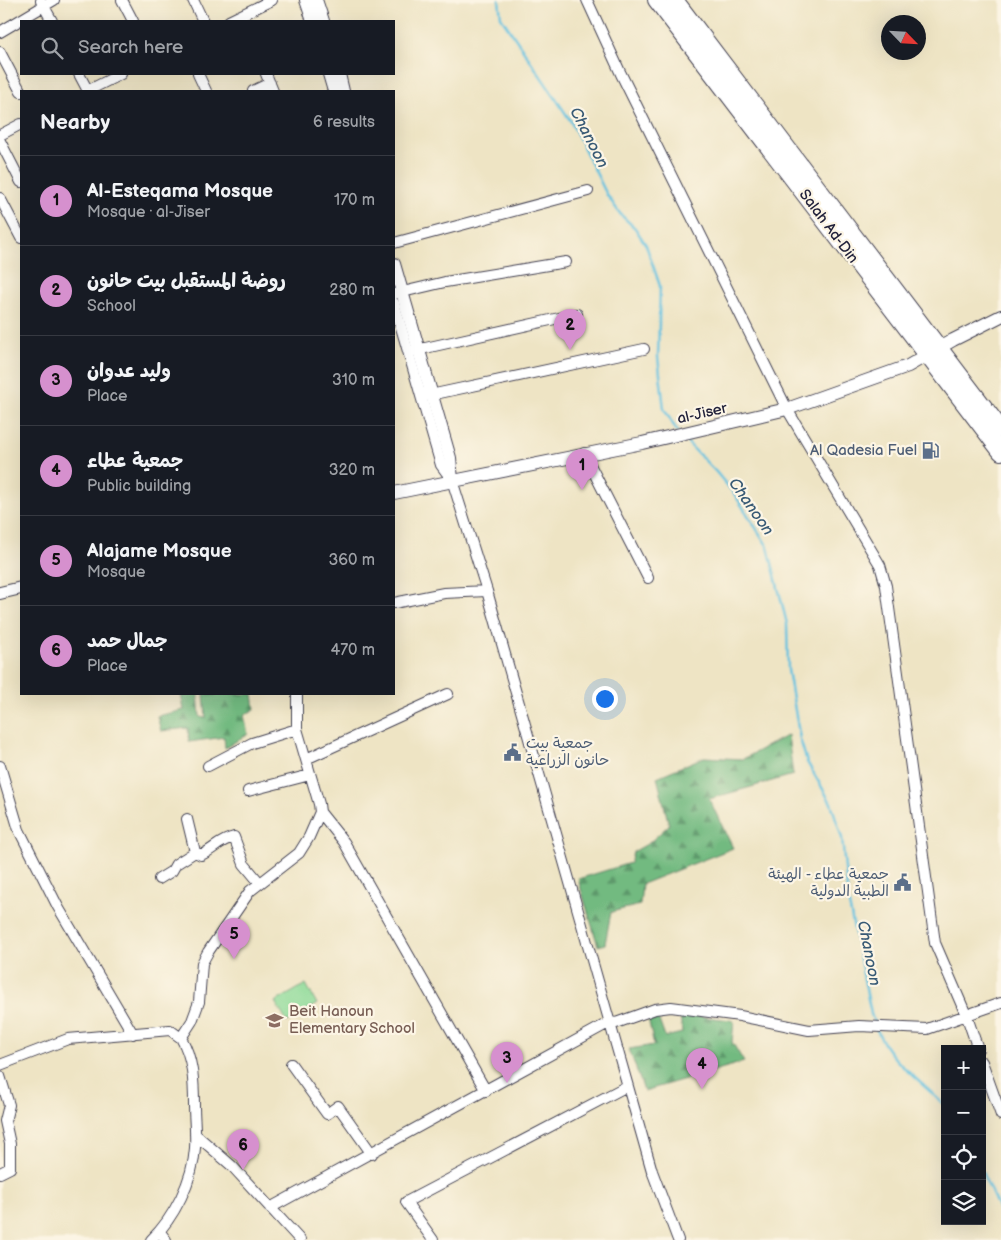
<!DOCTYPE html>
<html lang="en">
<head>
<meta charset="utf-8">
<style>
	body { margin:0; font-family:"Balsamiq Sans","Playpen Sans Arabic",sans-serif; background:#242831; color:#f1f3f6 }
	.controls { position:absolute; right:15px; bottom:15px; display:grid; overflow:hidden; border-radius:0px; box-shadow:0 5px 20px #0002 }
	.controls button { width:45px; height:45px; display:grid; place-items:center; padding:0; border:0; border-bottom:1px solid #363941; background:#171b24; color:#f1f3f6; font:25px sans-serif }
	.compass { position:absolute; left:881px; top:15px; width:45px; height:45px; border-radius:50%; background:#171b24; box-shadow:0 5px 20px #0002; rotate:115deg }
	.you { position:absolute; left:604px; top:698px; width:18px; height:18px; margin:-12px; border:4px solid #fff; border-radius:50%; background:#1a73e8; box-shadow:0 0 0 8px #1a73e833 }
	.badge { display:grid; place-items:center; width:32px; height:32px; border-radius:50%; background:#d690ce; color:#111; font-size:16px; font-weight:700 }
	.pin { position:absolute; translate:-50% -41px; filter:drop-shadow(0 1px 2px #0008) }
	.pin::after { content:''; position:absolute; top:26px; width:18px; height:15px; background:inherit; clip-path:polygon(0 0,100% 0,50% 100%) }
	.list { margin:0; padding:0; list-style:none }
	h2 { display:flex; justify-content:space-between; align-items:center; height:65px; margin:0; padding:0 20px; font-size:21px }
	h2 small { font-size:16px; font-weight:400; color:#9ea1a6 }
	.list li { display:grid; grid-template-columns:32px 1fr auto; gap:15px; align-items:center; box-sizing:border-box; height:90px; padding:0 20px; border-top:1px solid #363941 }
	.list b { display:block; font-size:19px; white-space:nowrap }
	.list p { margin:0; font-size:16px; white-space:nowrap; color:#9ea1a6 }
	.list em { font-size:16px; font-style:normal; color:#9ea1a6 }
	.icon { flex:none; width:28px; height:28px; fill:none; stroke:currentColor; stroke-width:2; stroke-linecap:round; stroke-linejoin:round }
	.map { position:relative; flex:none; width:1001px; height:1240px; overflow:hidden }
	.search { position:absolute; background:#171b24; box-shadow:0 5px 20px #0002; left:20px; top:20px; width:375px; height:55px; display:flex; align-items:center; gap:12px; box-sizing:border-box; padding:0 18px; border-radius:0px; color:#9ea1a6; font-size:19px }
	.panel { position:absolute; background:#171b24; box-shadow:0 5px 20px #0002; left:20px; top:90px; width:375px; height:605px; border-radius:0px }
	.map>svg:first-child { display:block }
	.forest { fill:url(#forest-firs); stroke:#4a6e5e }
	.park { fill:#8dda98; stroke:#587e6a }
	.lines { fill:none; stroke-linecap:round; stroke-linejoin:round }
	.stream { stroke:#61c1e0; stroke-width:2.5 }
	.minor-casing { stroke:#413f50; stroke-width:12 }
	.tertiary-casing { stroke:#413f50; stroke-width:14 }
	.trunk-casing { stroke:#413f50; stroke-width:18 }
	.minor { stroke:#fff; stroke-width:10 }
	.tertiary { stroke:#fff; stroke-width:12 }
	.trunk { stroke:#fff; stroke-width:16 }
	.labels { text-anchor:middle; stroke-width:4.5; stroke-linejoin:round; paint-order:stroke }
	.street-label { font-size:15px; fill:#22223b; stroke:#fcf5e5 }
	.service-label { font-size:15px; fill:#4e5e75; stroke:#fcf5e5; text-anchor:end }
	.education-label { font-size:15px; fill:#785e54; stroke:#fcf5e5; text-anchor:start }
	.water-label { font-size:16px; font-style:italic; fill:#385a75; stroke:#fcf5e5 }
</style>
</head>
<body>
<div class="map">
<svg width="1001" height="1240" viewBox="0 0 1001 1240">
	<defs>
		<pattern id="forest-firs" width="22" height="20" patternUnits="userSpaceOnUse" patternTransform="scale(1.25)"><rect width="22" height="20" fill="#72ba80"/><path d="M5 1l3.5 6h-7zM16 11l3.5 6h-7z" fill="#5d976a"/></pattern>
	</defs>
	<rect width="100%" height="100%" fill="#fcf5e5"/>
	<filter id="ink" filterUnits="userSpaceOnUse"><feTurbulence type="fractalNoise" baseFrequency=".02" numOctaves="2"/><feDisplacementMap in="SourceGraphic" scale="10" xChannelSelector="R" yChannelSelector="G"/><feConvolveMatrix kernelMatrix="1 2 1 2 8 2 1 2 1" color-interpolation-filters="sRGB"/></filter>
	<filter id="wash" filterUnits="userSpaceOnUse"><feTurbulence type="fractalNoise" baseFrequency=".0096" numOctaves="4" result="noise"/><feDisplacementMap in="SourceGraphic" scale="20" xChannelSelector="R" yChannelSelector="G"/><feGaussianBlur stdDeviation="1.12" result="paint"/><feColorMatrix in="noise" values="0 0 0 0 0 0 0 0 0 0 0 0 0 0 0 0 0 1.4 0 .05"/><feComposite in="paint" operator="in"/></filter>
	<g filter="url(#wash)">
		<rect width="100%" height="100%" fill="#eee4c4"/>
		<path class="forest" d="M 181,694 L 198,694 L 200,717 L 206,718 L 204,694 L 253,694 L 255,709 L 244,715 L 248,734 L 225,748 L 224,737 L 189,742 L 188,728 L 161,731 L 157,716 L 184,710 Z
			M 788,735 L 793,775 L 709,799 L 733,848 L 642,884 L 640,905 L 611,912 L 605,944 L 598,946 L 578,879 L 630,863 L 633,852 L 649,843 L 669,825 L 657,777 L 704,757 L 743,759 Z
			M 680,1014 L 731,1020 L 734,1022 L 732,1042 L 744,1062 L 644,1091 L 629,1049 L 654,1045 L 648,1018 L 657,1015 L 665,1037 L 682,1033 Z"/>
		<path class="park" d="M 306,984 L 317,1004 L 287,1022 L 275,1002 Z"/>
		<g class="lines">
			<path class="stream" d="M 499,0 L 501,17 L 570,120 L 607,195 L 621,215 L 635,228 L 646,245 L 660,286 L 658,357 L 664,409 L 677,431
				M 682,437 L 716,472 L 735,495 L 768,547 L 787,624 L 788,670 L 800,739 L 807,762 L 831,803 L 842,838 L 848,899 L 871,1014 L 875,1025
				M 877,1030 C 891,1064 921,1080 945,1106
				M 982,1172 L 1001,1214"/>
		</g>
	</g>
	<g filter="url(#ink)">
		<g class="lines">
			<defs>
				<path id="minor" d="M 122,0 L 133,21
					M 193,0 L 203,21
					M 587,0 L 621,74 L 787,409 L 880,565 L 886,586 L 935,943 L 967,1017 L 978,1049
					M 41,1 L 52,21
					M 229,21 L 272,0
					M 0,32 L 54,0
					M 0,52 L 21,92
					M 79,74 L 88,91
					M 198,74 L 206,91
					M 266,74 L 273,91
					M 87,91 L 121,74
					M 253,91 L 270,83
					M 0,135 L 21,124
					M 0,141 L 21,182
					M 0,198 L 21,238
					M 394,243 L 588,191
					M 394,294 L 445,282 L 566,262
					M 394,303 L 441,465 L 452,480 L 487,591 L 652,1171 L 678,1240
					M 412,351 L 577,314
					M 425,393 L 435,394 L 644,349
					M 584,453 L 648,578
					M 394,603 L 444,593 L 487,591
					M 306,759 L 448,694
					M 0,766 L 19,830 L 58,907 L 133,1034
					M 208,766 L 252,743 L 297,729
					M 248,791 L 310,775
					M 320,812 L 344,842 L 486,1091
					M 187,819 L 195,852 L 201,855 C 215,849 218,841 234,837 L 244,864 L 259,882
					M 159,879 L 172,871 L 176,864 L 195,852
					M 982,1062 L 1001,1115
					M 291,1064 L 327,1114 L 338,1106 L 372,1154
					M 0,1065 L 68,1039 L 170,1030 L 181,1038
					M 0,1076 L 9,1105 L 5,1121 L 10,1144 L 10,1168 L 0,1173
					M 195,1134 L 232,1166 L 300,1240
					M 270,1208 L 610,1022 L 616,1023 L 655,1009 L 671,1007 L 740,1016 L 809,1030 L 859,1026 L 927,1029 L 1001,1003
					M 160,1232 L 166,1240
					M 151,1240 C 174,1218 193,1180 195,1148 C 196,1134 194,1119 194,1105 C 194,1082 193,1058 181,1038 L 192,1021 L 199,1002 L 202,963 L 208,952 L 250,891 L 299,853 L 309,837 L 320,812 L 319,804 L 297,729 L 297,694
					M 433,1240 L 406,1202 L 627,1086"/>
				<path id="tertiary" d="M 306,0 L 313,21
					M 316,0 L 323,21
					M 329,74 L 334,91
					M 339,74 L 343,91
					M 394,264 L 450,458 L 452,480
					M 394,493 L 642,443 L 787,409 L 908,366 L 953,340 L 1001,316
					M 0,593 L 21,588"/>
				<path id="trunk" d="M 656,0 L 1001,452
					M 675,0 L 1001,429"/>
			</defs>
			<use href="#minor" class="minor-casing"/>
			<use href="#tertiary" class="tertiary-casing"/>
			<use href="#trunk" class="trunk-casing"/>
			<use href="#minor" class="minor"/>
			<use href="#tertiary" class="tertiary"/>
			<use href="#trunk" class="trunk"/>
		</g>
	</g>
	<defs>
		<symbol id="fuel-bare" viewBox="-9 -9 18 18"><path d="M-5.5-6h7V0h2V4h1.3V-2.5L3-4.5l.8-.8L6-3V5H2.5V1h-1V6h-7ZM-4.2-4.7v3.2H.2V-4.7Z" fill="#5c6f8a" stroke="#fcf5e5" stroke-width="2.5" paint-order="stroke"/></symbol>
		<symbol id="civic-bare" viewBox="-9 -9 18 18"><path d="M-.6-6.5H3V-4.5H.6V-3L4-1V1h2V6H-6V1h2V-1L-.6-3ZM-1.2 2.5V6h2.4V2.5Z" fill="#5c6f8a" stroke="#fcf5e5" stroke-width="2.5" paint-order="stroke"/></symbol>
		<symbol id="school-bare" viewBox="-9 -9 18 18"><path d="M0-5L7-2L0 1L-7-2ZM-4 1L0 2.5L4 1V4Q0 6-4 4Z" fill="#8d6e63" stroke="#fcf5e5" stroke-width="2.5" paint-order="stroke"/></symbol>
	</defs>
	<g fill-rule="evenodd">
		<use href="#fuel-bare" x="918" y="438" width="25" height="25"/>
		<use href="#civic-bare" x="500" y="740" width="25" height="25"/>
		<use href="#civic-bare" x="890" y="870" width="25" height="25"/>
		<use href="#school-bare" x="262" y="1008" width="25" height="25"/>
	</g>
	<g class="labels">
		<g class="street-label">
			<text transform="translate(829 226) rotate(53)" y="5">Salah Ad-Din</text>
			<text transform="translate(702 413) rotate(-13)" y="5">al-Jiser</text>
		</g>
		<g class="service-label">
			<text x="917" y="455">Al Qadesia Fuel</text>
			<text x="526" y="748" text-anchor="start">جمعية بيت<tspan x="526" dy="17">حانون الزراعية</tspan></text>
			<text x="889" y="879">جمعية عطاء - الهيئة<tspan x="889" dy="17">الطبية الدولية</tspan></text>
		</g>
		<g class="education-label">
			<text x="289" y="1016">Beit Hanoun<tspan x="289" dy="17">Elementary School</tspan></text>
		</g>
		<g class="water-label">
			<text transform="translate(590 137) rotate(63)" y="6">Chanoon</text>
			<text transform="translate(752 506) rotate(55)" y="6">Chanoon</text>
			<text transform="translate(870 953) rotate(79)" y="6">Chanoon</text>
		</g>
	</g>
</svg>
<div class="controls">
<button>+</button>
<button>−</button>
<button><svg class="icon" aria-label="locate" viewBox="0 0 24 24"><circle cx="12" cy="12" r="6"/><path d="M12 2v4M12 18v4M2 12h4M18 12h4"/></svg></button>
<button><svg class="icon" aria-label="layers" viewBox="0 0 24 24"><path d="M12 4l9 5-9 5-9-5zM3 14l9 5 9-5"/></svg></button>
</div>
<svg class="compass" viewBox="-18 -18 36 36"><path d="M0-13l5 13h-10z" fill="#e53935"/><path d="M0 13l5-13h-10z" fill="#9ea1a6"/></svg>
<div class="you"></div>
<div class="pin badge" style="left:582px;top:490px">1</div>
<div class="pin badge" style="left:570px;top:350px">2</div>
<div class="pin badge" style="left:507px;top:1083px">3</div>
<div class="pin badge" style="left:702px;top:1089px">4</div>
<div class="pin badge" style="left:234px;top:959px">5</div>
<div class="pin badge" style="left:243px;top:1170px">6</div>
<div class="search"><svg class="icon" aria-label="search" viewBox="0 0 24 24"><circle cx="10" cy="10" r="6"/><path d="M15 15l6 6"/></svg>Search here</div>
<section class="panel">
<h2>Nearby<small>6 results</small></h2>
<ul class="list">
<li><span class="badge">1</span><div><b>Al-Esteqama Mosque</b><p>Mosque · al-Jiser</p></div><em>170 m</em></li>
<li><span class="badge">2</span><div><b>روضة المستقبل بيت حانون</b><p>School</p></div><em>280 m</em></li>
<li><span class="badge">3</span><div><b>وليد عدوان</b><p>Place</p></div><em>310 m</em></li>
<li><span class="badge">4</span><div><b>جمعية عطاء</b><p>Public building</p></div><em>320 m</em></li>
<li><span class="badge">5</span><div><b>Alajame Mosque</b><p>Mosque</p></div><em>360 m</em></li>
<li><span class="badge">6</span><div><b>جمال حمد</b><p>Place</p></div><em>470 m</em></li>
</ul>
</section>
</div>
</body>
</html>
